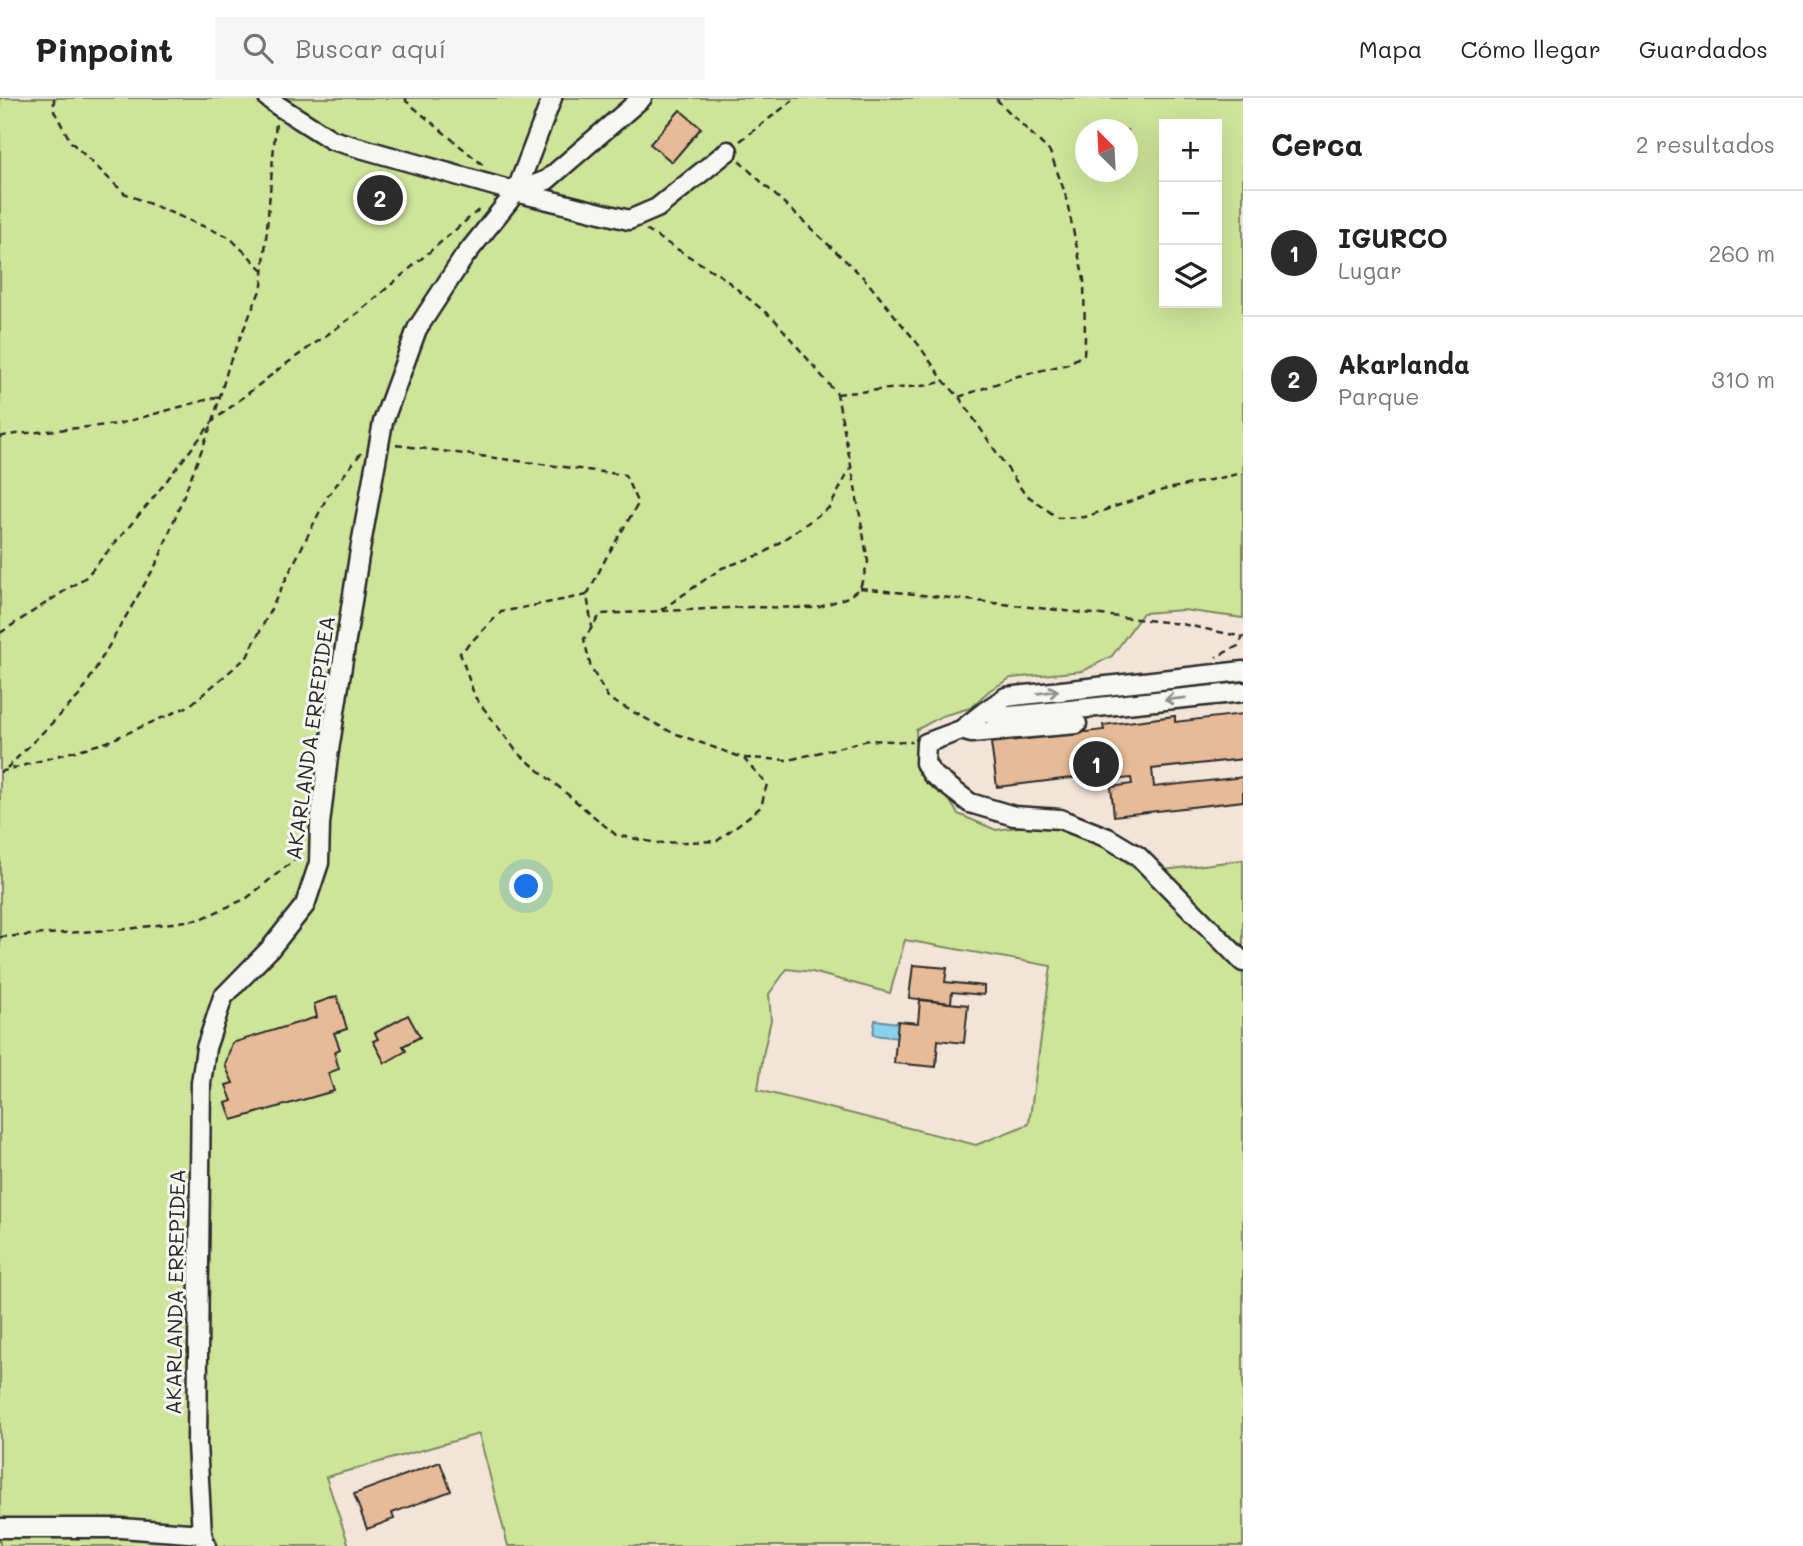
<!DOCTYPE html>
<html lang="es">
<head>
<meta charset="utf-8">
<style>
	body { margin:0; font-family:Mali,sans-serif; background:#f6f6f6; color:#222 }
	.controls { position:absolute; right:21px; top:21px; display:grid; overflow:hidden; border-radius:0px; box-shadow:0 7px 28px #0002 }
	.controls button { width:63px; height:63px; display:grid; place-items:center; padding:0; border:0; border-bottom:2px solid #e0e0e0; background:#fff; color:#222; font:35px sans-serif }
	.compass { position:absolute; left:1075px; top:21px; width:63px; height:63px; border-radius:50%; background:#fff; box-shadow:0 7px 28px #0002; rotate:336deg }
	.you { position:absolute; left:527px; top:789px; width:24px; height:24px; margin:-18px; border:5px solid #fff; border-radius:50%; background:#1a73e8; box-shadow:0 0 0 10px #1a73e833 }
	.badge { display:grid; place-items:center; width:46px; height:46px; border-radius:50%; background:#2b2b2b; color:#fff; font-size:23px; font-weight:700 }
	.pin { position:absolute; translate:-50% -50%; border:4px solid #fff; box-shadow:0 2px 7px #0006 }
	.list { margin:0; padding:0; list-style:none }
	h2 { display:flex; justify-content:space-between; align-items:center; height:91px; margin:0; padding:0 28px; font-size:30px }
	h2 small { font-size:23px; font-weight:400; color:#767676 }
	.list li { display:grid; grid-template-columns:46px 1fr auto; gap:21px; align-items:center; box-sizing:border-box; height:126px; padding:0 28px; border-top:2px solid #e0e0e0 }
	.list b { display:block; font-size:26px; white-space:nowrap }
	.list p { margin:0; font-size:23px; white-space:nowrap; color:#767676 }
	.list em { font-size:23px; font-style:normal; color:#767676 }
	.icon { flex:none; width:38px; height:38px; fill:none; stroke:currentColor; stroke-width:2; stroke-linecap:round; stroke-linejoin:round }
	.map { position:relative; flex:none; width:1243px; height:1448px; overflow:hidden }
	header { display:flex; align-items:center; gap:42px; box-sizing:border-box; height:98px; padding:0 35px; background:#fff; border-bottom:2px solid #e0e0e0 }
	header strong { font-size:33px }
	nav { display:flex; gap:38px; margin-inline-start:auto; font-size:24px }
	.search { width:490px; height:63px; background:#f6f6f6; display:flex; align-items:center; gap:18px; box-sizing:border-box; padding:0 24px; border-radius:0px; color:#767676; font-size:26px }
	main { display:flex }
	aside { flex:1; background:#fff }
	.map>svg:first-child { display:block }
	.green { fill:#cee499; stroke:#7c8862; stroke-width:2; fill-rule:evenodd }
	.water { fill:#89d0ea; stroke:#638e9e; stroke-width:2 }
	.building { fill:#e7bb98; stroke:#2b2b2b; stroke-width:2 }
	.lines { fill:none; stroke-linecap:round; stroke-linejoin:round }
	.minor-casing { stroke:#2b2b2b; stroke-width:23 }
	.path { stroke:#2b2b2b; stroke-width:2.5; stroke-dasharray:7 5; stroke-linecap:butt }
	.minor { stroke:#f6f6f2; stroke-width:18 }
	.oneway { stroke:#90908e }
	.labels { text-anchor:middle; stroke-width:6; stroke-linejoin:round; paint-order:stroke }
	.street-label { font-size:21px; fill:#2b2b2b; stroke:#f6f6f2 }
</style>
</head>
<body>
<header>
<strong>Pinpoint</strong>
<div class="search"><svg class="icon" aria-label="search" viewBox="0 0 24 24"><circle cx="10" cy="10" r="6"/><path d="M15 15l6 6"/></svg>Buscar aquí</div>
<nav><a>Mapa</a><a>Cómo llegar</a><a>Guardados</a></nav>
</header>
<main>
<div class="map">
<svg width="1243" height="1448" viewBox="0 0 1243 1448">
	<rect width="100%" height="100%" fill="#f2e4d7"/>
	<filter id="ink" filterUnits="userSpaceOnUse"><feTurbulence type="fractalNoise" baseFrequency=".0143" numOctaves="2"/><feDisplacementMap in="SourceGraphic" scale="14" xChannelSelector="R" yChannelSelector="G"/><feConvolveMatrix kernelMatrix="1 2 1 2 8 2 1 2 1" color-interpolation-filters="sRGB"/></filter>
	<g filter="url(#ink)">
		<path class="green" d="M 0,0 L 1243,0 L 1243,520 L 1183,512 L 1143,515 L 1112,558 L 1083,573 L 1011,580 L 990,592 L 970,610 L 942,618 L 916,632 L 917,656 L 922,679 L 947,698 L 958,716 L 996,732 L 1041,726 L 1070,732 L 1097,743 L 1141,775 L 1243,762 L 1243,1448 L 508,1448 L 479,1336 L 326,1379 L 349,1448 L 0,1448 ZM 1164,26 L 1217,26 L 1217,205 L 1164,205 ZM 1086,32 L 1128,32 L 1128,74 L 1086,74 ZM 905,842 L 1051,868 L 1029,1026 L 976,1047 L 758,992 L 763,957 L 771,922 L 769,896 L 787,871 L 812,874 L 890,895 Z"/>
		<path class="water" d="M 875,922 L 899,925 L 897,940 L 873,937 Z"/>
		<path class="building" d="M 680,12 L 701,30 L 672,64 L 650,46 Z
			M 1243,616 L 1243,661 L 1152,671 L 1154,689 L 1243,679 L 1243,703 L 1114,718 L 1111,689 L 1132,686 L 1131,680 L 1113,682 L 1113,675 L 997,689 L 991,645 L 1104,632 L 1103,627 L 1175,618 L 1175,624 Z
			M 913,867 L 947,870 L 945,884 L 984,888 L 984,897 L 952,894 L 951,905 L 909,900 Z
			M 337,898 L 347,931 L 334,935 L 340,951 L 334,954 L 339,971 L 328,975 L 334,993 L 232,1022 L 226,1005 L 232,1003 L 226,987 L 233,985 L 225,967 L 232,945 L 317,919 L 314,906 Z
			M 920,902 L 968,907 L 964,945 L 938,942 L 936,969 L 894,965 L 898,923 L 918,925 Z
			M 408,917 L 420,939 L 403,948 L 406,953 L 385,965 L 373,943 L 378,941 L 375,935 Z
			M 440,1364 L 451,1393 L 392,1415 L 394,1421 L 367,1431 L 354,1396 Z"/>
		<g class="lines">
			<defs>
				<path id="minor" d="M 268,0 L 277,7 L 332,42 L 516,94 L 552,0
					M 516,94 L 629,122 L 657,110 L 728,53
					M 516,94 L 547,82 L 642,0
					M 1243,573 L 1006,599 L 984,614 L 961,632 L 926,645 L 925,665 L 932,676 L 970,705 L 1014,718 L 1060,721 L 1108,740 L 1138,758 L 1243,864
					M 984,614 L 1000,619 L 1243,594
					M 961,632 L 971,635 L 1077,626
					M 0,1430 L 121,1430 L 202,1436
					M 206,1448 L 202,1436 L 197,1346 L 201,985 L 206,950 L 223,899 L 270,851 L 305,807 L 319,765 L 320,726 L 328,659 L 359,458 L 383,324 L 417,231 L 464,159 L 516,94"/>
			</defs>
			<use href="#minor" class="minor-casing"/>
			<path class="path" d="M 54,0 L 54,13 L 71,44 L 124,95 L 229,139 L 263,172
				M 406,0 L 406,3 L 484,68
				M 740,43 L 796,0
				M 739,63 L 864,180 L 918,246 L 944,283 L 959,299 L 1024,395 L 1058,420 L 1085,419 L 1163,392 L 1243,375
				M 646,132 L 721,178 L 775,222 L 837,296 L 854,383 L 868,464 L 860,490 L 848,499 L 817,510 L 749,509 L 601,516 L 584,541 L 591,570 L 609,601 L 671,634 L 743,660 L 789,662 L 869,642 L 912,644
				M 837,296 L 930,287 L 944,283
				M 959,299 L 1018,278 L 1068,266 L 1084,256 L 1085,241 L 1084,182 L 1065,95 L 1050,54 L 995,0
				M 0,339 L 7,337 L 118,326 L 220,298
				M 396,347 L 625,377 L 638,406 L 606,460 L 587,497 L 592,529
				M 860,490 L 1182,526 L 1243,539 L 1238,548 L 1216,559
				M 587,497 L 501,514 L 460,555 L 475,599 L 517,654 L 616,737 L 657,745 L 717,743 L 761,709 L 767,686 L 744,661
				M 661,512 L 722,470 L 763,456 L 830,409 L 851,369
				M 0,535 L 86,479 L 150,404 L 213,323 L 279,271 L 359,214 L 482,109
				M 7,670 L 81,596 L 158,463 L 213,323 L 229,266 L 262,188 L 276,24
				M 0,674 L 107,644 L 189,608 L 247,559 L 327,399 L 361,355
				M 0,839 L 128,831 L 201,821 L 247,800 L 298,759 L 302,752"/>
			<use href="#minor" class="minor"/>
		</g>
		<defs><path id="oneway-shaft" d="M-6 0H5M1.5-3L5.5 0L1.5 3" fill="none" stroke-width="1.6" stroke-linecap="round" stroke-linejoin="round" transform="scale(1.75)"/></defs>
		<g class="oneway">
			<use href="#oneway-shaft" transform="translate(1048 594) rotate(-7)"/>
			<use href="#oneway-shaft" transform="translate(1175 601) rotate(174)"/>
		</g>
	</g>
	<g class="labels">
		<g class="street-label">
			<text transform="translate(311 640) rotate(-82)" y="7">AKARLANDA ERREPIDEA</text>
			<text transform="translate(176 1194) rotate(-89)" y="7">AKARLANDA ERREPIDEA</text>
		</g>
	</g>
</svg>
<div class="controls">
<button>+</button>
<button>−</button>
<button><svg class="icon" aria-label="layers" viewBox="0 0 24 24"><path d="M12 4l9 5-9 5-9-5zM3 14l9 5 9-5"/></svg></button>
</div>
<svg class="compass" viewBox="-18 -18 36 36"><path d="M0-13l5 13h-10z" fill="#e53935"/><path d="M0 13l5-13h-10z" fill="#767676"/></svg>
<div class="you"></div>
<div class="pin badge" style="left:1096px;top:666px">1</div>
<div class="pin badge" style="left:380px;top:100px">2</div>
</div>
<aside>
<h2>Cerca<small>2 resultados</small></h2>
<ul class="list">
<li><span class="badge">1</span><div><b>IGURCO</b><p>Lugar</p></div><em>260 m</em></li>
<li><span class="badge">2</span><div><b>Akarlanda</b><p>Parque</p></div><em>310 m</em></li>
</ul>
</aside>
</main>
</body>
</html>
